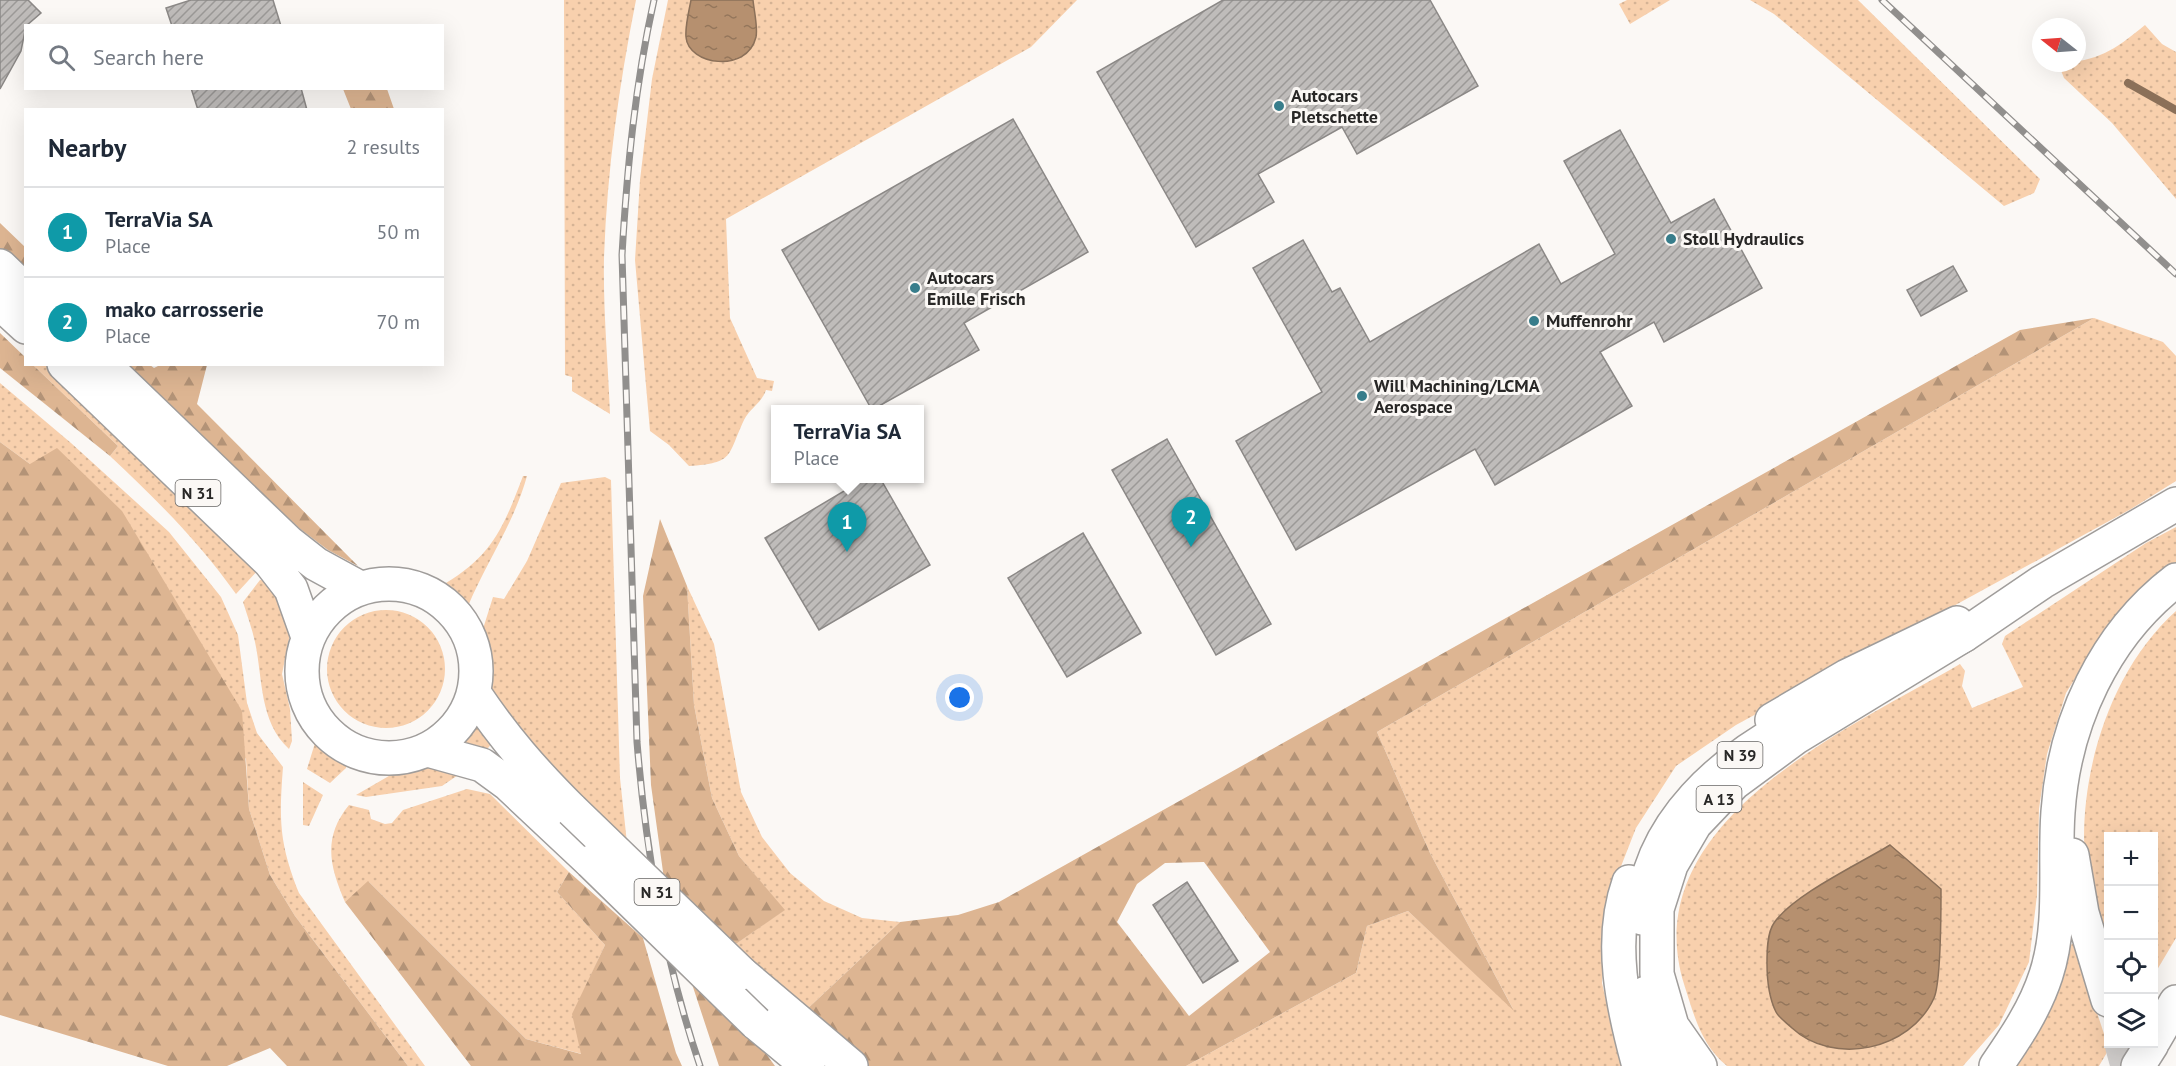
<!DOCTYPE html>
<html lang="en">
<head>
<meta charset="utf-8">
<style>
	body { margin:0; font-family:"PT Sans",sans-serif; background:#f6f6f7; color:#1f2937 }
	.controls { position:absolute; right:18px; bottom:18px; display:grid; overflow:hidden; border-radius:0px; box-shadow:0 6px 24px #0002 }
	.controls button { width:54px; height:54px; display:grid; place-items:center; padding:0; border:0; border-bottom:2px solid #e0e1e3; background:#fff; color:#1f2937; font:30px sans-serif }
	.compass { position:absolute; left:2032px; top:18px; width:54px; height:54px; border-radius:50%; background:#fff; box-shadow:0 6px 24px #0002; rotate:287deg }
	.you { position:absolute; left:960px; top:698px; width:21px; height:21px; margin:-15px; border:4px solid #fff; border-radius:50%; background:#1a73e8; box-shadow:0 0 0 9px #1a73e833 }
	.badge { display:grid; place-items:center; width:39px; height:39px; border-radius:50%; background:#387d8b; color:#fff; font-size:20px; font-weight:700 }
	.pin { position:absolute; translate:-50% -50px; filter:drop-shadow(0 2px 3px #0008) }
	.pin::after { content:''; position:absolute; top:32px; width:21px; height:18px; background:inherit; clip-path:polygon(0 0,100% 0,50% 100%) }
	.popup { position:absolute; left:771px; top:405px; width:153px; height:78px; box-sizing:border-box; display:grid; place-content:center; border-radius:0px; background:#fff; filter:drop-shadow(0 2px 4px #0005); font-size:20px; white-space:nowrap; color:#747a83 }
	.popup b { font-size:22px; color:#1f2937 }
	.popup::after { content:''; position:absolute; left:50%; top:100%; margin-left:-12px; border:12px solid transparent; border-top-color:#fff }
	.list { margin:0; padding:0; list-style:none }
	h2 { display:flex; justify-content:space-between; align-items:center; height:78px; margin:0; padding:0 24px; font-size:26px }
	h2 small { font-size:20px; font-weight:400; color:#747a83 }
	.list li { display:grid; grid-template-columns:39px 1fr auto; gap:18px; align-items:center; box-sizing:border-box; height:90px; padding:0 24px; border-top:2px solid #e0e1e3 }
	.list b { display:block; font-size:22px; white-space:nowrap }
	.list p { margin:0; font-size:20px; white-space:nowrap; color:#747a83 }
	.list em { font-size:20px; font-style:normal; color:#747a83 }
	.icon { flex:none; width:33px; height:33px; fill:none; stroke:currentColor; stroke-width:2; stroke-linecap:round; stroke-linejoin:round }
	.map { position:relative; flex:none; width:2176px; height:1066px; overflow:hidden }
	.search { position:absolute; background:#fff; box-shadow:0 6px 24px #0002; left:24px; top:24px; width:420px; height:66px; display:flex; align-items:center; gap:15px; box-sizing:border-box; padding:0 21px; border-radius:0px; color:#747a83; font-size:22px }
	.panel { position:absolute; background:#fff; box-shadow:0 6px 24px #0002; left:24px; top:108px; width:420px; height:258px; border-radius:0px }
	.map>svg:first-child { display:block }
	.grass { fill:url(#grass-dots) }
	.forest { fill:url(#forest-firs); fill-rule:evenodd }
	.water { fill:url(#water-ripples); stroke:#8b7059; stroke-width:1.5 }
	.lines { fill:none; stroke-linecap:round; stroke-linejoin:round }
	.stream { stroke:#8b7059; stroke-width:8 }
	.building { fill:url(#building-hatch); stroke:#8b8886; stroke-width:1.5 }
	.highway-tunnel { stroke:#d1cecc; stroke-width:33; stroke-dasharray:33 16; stroke-linecap:butt }
	.major-casing { stroke:#a09d9b; stroke-width:36 }
	.highway-casing { stroke:#a09d9b; stroke-width:36 }
	.major { stroke:#fff; stroke-width:33 }
	.highway { stroke:#fff; stroke-width:33 }
	.rail-casing { stroke:#918f8d; stroke-width:7 }
	.rail { stroke:#fbf8f5; stroke-width:4.5; stroke-dasharray:14; stroke-linecap:butt }
	.major-bridge-casing { stroke:#a09d9b; stroke-width:36; stroke-linecap:butt }
	.major-bridge { stroke:#fff; stroke-width:33 }
	.poi-dot { fill:#387d8b; stroke:#fbf8f5; stroke-width:2 }
	.labels { text-anchor:middle; stroke-width:6; stroke-linejoin:round; paint-order:stroke }
	.shield { fill:#fbf8f5; stroke:#676664; stroke-width:1.5 }
	.shield-label { font-size:16px; font-weight:bold; fill:#282726 }
	.poi-label { font-size:18px; font-weight:bold; fill:#282726; stroke:#fbf8f5; text-anchor:start }
</style>
</head>
<body>
<div class="map">
<svg width="2176" height="1066" viewBox="0 0 2176 1066">
	<defs>
		<pattern id="grass-dots" width="8" height="8" patternUnits="userSpaceOnUse" patternTransform="scale(1.5)"><rect width="8" height="8" fill="#f8d0ad"/><path d="M2 2h.1M6 6h.1" fill="none" stroke="#d5b395" stroke-width="1.8" stroke-linecap="round"/></pattern>
		<pattern id="forest-firs" width="22" height="20" patternUnits="userSpaceOnUse" patternTransform="scale(1.5)"><rect width="22" height="20" fill="#ddb592"/><path d="M5 1l3.5 6h-7zM16 11l3.5 6h-7z" fill="#b39377"/></pattern>
		<pattern id="water-ripples" width="26" height="14" patternUnits="userSpaceOnUse" patternTransform="scale(1.5)"><rect width="26" height="14" fill="#b6906f"/><path d="M2 4q2-2 4 0t4 0M15 11q2-2 4 0t4 0" fill="none" stroke="#94765b"/></pattern>
		<pattern id="building-hatch" width="6" height="6" patternUnits="userSpaceOnUse" patternTransform="scale(1.5)"><rect width="6" height="6" fill="#bfbcba"/><path d="M-1 1l2-2M0 6l6-6M5 7l2-2" fill="none" stroke="#9b9997"/></pattern>
	</defs>
	<rect width="100%" height="100%" fill="#fbf8f5"/>
	<path class="grass" d="M 564,0 L 636,0 C 619,85 607,171 604,258 C 603,310 608,362 610,414 L 572,391 L 572,377 L 565,375 Z
		M 668,0 L 691,0 L 690,4 L 756,36 L 753,0 L 1077,0 L 1031,47 L 726,219 L 730,318 L 757,378 L 774,381 L 772,391 L 766,390 C 761,404 750,408 744,420 C 727,456 735,463 689,466 L 669,445 L 650,431 L 635,260 L 640,180 L 652,79 Z
		M 1627,0 L 1670,0 L 1630,24 L 1619,4 Z
		M 1750,0 L 1858,0 L 2040,179 L 2034,193 L 2004,206 L 1774,14 Z
		M 2145,25 L 2162,44 L 2176,52 L 2176,199 L 2112,123 L 2064,78 L 2058,63 C 2099,61 2113,51 2145,25 Z
		M 2094,318 L 2163,342 L 2176,356 L 2176,481 L 2131,509 L 1736,725 L 1676,766 L 1636,828 L 1609,897 L 1602,983 L 1621,1066 L 1186,1066 L 1356,973 L 1367,926 L 1408,911 L 1513,1009 L 1430,853 L 1377,732 Z
		M 33,365 L 48,365 L 260,568 L 236,594 C 199,542 157,500 110,456 L 118,446 Z
		M 0,383 L 71,443 L 169,532 L 221,597 L 238,635 L 247,703 L 257,733 L 283,767 C 279,820 279,843 299,893 L 425,1066 L 408,1066 L 295,916 L 270,875 L 249,809 L 246,759 L 30,464 L 0,442 Z
		M 523,476 L 527,476 C 514,523 487,561 468,606 L 446,583 C 493,555 504,526 523,476 Z
		M 605,477 L 611,480 L 620,778 L 627,843 L 495,740 L 481,756 L 462,746 L 466,733 L 483,701 L 489,667 L 482,632 L 493,597 L 504,599 L 527,561 L 561,483 Z
		M 2176,527 L 2176,563 L 2141,589 L 2101,637 L 2066,693 L 2047,754 L 2039,809 L 2037,895 L 2029,962 L 1999,1025 L 1963,1066 L 1727,1066 C 1701,1045 1694,1015 1684,984 C 1634,822 1850,728 1960,664 L 1965,671 L 1962,686 L 1972,708 L 2023,687 L 2002,644 L 2005,636 L 2146,543 Z
		M 260,580 L 271,581 L 291,629 L 282,674 L 290,709 L 292,741 L 289,749 C 259,721 263,679 255,642 C 252,628 247,615 243,602 Z
		M 687,586 L 714,644 L 741,792 L 762,837 L 790,873 L 824,901 L 862,918 L 900,922 L 804,1012 L 733,946 L 784,910 L 739,856 L 712,798 L 694,705 Z
		M327 669a59 59 0 1 1 118 0a59 59 0 1 1-118 0Z
		M 2176,611 L 2176,938 L 2154,975 L 2154,836 L 2108,836 L 2108,959 C 2101,927 2088,893 2085,861 C 2078,775 2110,670 2176,611 Z
		M 315,743 L 337,760 L 347,763 L 346,768 L 330,783 L 307,769 Z
		M 438,764 L 464,771 L 442,786 L 366,797 L 356,795 L 401,769 Z
		M 303,782 L 323,795 L 309,826 L 303,825 Z
		M 467,789 L 490,794 L 569,872 L 557,892 L 605,945 L 573,1014 L 582,1054 L 526,1039 L 369,882 L 345,902 C 330,867 322,838 349,805 L 369,810 L 371,819 L 385,824 L 392,823 L 403,810 Z
		M 2074,943 L 2109,1049 L 2099,1066 L 2011,1066 L 2063,949 Z"/>
	<path class="forest" d="M 343,89 L 387,89 L 394,109 L 351,109 Z
		M 0,223 L 25,247 L 25,273 L 0,249 Z
		M 2094,318 L 1377,732 L 1430,853 L 1514,1011 L 1408,911 L 1367,926 L 1356,973 L 1186,1066 L 866,1066 L 804,1012 L 900,922 L 958,915 L 999,902 L 2020,330 ZM 1204,862 L 1270,952 L 1189,1016 L 1117,922 L 1137,884 L 1165,863 Z
		M 0,333 L 25,357 L 26,364 L 33,365 L 118,446 L 110,456 L 0,368 Z
		M 124,365 L 150,365 L 154,368 L 160,365 L 207,365 L 197,404 L 358,566 L 328,550 L 299,528 Z
		M 0,442 L 30,464 L 57,448 L 122,511 L 242,711 L 249,809 L 270,875 L 295,916 L 408,1066 L 287,1066 L 270,1048 L 227,1066 L 168,1066 L 0,1015 Z
		M 660,519 L 687,586 L 694,705 L 712,798 L 739,856 L 785,910 L 733,946 L 664,879 L 651,785 L 643,596 Z
		M 569,872 L 643,938 L 676,1053 L 682,1066 L 471,1066 L 345,902 L 368,881 L 526,1039 L 581,1054 L 572,1014 L 605,945 L 557,892 Z
		M 692,984 L 764,1051 L 775,1066 L 719,1066 Z"/>
	<path class="water" d="M 691,0 L 753,0 C 754,11 758,27 756,37 C 747,74 688,65 686,37 C 685,26 689,11 691,0 Z
		M 1890,845 L 1941,889 C 1941,910 1941,982 1934,998 C 1910,1051 1833,1066 1792,1028 C 1787,1023 1779,1018 1776,1012 C 1769,998 1767,978 1767,963 C 1767,952 1767,933 1774,923 C 1793,895 1859,864 1890,845 Z"/>
	<g class="lines">
		<path class="stream" d="M 2128,83 L 2176,110"/>
	</g>
	<path class="building" d="M 0,0 L 28,0 L 41,13 L 26,26 L 21,51 L 0,89 Z
		M 191,0 L 273,0 L 281,26 L 172,26 L 166,8 Z
		M 1223,0 L 1430,0 L 1478,86 L 1357,154 L 1342,127 L 1258,174 L 1274,202 L 1196,247 L 1097,72 Z
		M 191,88 L 301,88 L 307,110 L 198,110 Z
		M 1013,119 L 1088,252 L 964,323 L 979,350 L 872,410 L 782,250 Z
		M 1620,130 L 1671,223 L 1714,199 L 1762,288 L 1664,342 L 1654,322 L 1600,352 L 1632,406 L 1495,485 L 1475,449 L 1296,550 L 1236,441 L 1322,392 L 1253,268 L 1303,240 L 1332,292 L 1340,288 L 1370,342 L 1539,244 L 1561,284 L 1615,254 L 1564,161 Z
		M 1953,266 L 1967,291 L 1921,316 L 1907,290 Z
		M 1167,439 L 1271,624 L 1216,655 L 1112,470 Z
		M 866,478 L 880,478 L 930,565 L 819,630 L 765,538 Z
		M 1083,533 L 1141,633 L 1067,677 L 1008,578 Z
		M 1187,882 L 1238,961 L 1203,983 L 1153,905 Z"/>
	<g class="lines">
		<path class="highway-tunnel" d="M 2121,1044 L 2127,1066"/>
		<defs>
			<path id="major" d="M 0,266 L 26,291
				M 0,303 L 26,327
				M 64,364 L 270,562 L 291,589 L 308,637
				M 103,364 L 288,542 L 316,564 L 360,588
				M302 671a87 87 0 1 1 174 0a87 87 0 1 1-174 0Z
				M 1939,648 L 1964,635 L 2042,582 L 2176,504
				M 474,693 C 505,739 533,771 572,810
				M 1772,720 L 1847,676 L 1957,623
				M 428,750 L 482,765 L 508,784 L 591,862
				M 1629,882 C 1608,941 1623,1008 1639,1066
				M 1642,918 C 1646,822 1725,758 1803,718
				M 741,973 L 851,1066
				M 1646,993 L 1668,1066
				M 756,1023 L 808,1066"/>
			<path id="highway" d="M 2072,855 L 2082,913 L 2108,1000
				M 2154,1040 L 2176,1002
				M 1700,1066 L 1672,1026 L 1657,974 L 1657,909 L 1671,865 L 1695,824 L 1734,783 L 1795,738 L 1964,635
				M 1996,1066 C 2016,1037 2035,1009 2046,975 C 2063,923 2054,866 2058,812 C 2064,723 2104,635 2176,580
				M 2138,1066 L 2152,1044"/>
		</defs>
		<use href="#major" class="major-casing"/>
		<use href="#highway" class="highway-casing"/>
		<use href="#major" class="major"/>
		<use href="#highway" class="highway"/>
		<defs>
			<path id="rail" d="M 654,0 C 635,85 627,169 622,255 L 637,742 C 646,853 664,960 700,1066
				M 1882,0 L 2176,274"/>
		</defs>
		<use href="#rail" class="rail-casing"/>
		<use href="#rail" class="rail"/>
		<defs>
			<path id="major-bridge" d="M 572,810 L 741,973
				M 591,862 L 756,1023"/>
		</defs>
		<use href="#major-bridge" class="major-bridge-casing"/>
		<use href="#major-bridge" class="major-bridge"/>
	</g>
	<g class="poi-dot">
		<circle cx="1279" cy="106" r="6"/>
		<circle cx="1671" cy="239" r="6"/>
		<circle cx="915" cy="288" r="6"/>
		<circle cx="1534" cy="321" r="6"/>
		<circle cx="1362" cy="396" r="6"/>
	</g>
	<g class="labels">
		<g class="shield">
			<rect x="175.5" y="480" width="45" height="26" rx="4.5"/>
			<rect x="1717.5" y="742" width="45" height="26" rx="4.5"/>
			<rect x="1696.5" y="786" width="45" height="26" rx="4.5"/>
			<rect x="634.5" y="879" width="45" height="26" rx="4.5"/>
		</g>
		<g class="shield-label">
			<text x="198" y="499">N 31</text>
			<text x="1740" y="761">N 39</text>
			<text x="1719" y="805">A 13</text>
			<text x="657" y="898">N 31</text>
		</g>
		<g class="poi-label">
			<text x="1291" y="102">Autocars<tspan x="1291" dy="21">Pletschette</tspan></text>
			<text x="1683" y="245">Stoll Hydraulics</text>
			<text x="927" y="284">Autocars<tspan x="927" dy="21">Emille Frisch</tspan></text>
			<text x="1546" y="327">Muffenrohr</text>
			<text x="1374" y="392">Will Machining/LCMA<tspan x="1374" dy="21">Aerospace</tspan></text>
		</g>
	</g>
</svg>
<div class="controls">
<button>+</button>
<button>−</button>
<button><svg class="icon" aria-label="locate" viewBox="0 0 24 24"><circle cx="12" cy="12" r="6"/><path d="M12 2v4M12 18v4M2 12h4M18 12h4"/></svg></button>
<button><svg class="icon" aria-label="layers" viewBox="0 0 24 24"><path d="M12 4l9 5-9 5-9-5zM3 14l9 5 9-5"/></svg></button>
</div>
<svg class="compass" viewBox="-18 -18 36 36"><path d="M0-13l5 13h-10z" fill="#e53935"/><path d="M0 13l5-13h-10z" fill="#747a83"/></svg>
<div class="you"></div>
<div class="pin badge" style="left:847px;top:552px;background:#0f9aa8">1</div>
<div class="popup"><b>TerraVia SA</b>Place</div>
<div class="pin badge" style="left:1191px;top:547px;background:#0f9aa8">2</div>
<div class="search"><svg class="icon" aria-label="search" viewBox="0 0 24 24"><circle cx="10" cy="10" r="6"/><path d="M15 15l6 6"/></svg>Search here</div>
<section class="panel">
<h2>Nearby<small>2 results</small></h2>
<ul class="list">
<li><span class="badge" style="background:#0f9aa8">1</span><div><b>TerraVia SA</b><p>Place</p></div><em>50 m</em></li>
<li><span class="badge" style="background:#0f9aa8">2</span><div><b>mako carrosserie</b><p>Place</p></div><em>70 m</em></li>
</ul>
</section>
</div>
</body>
</html>
